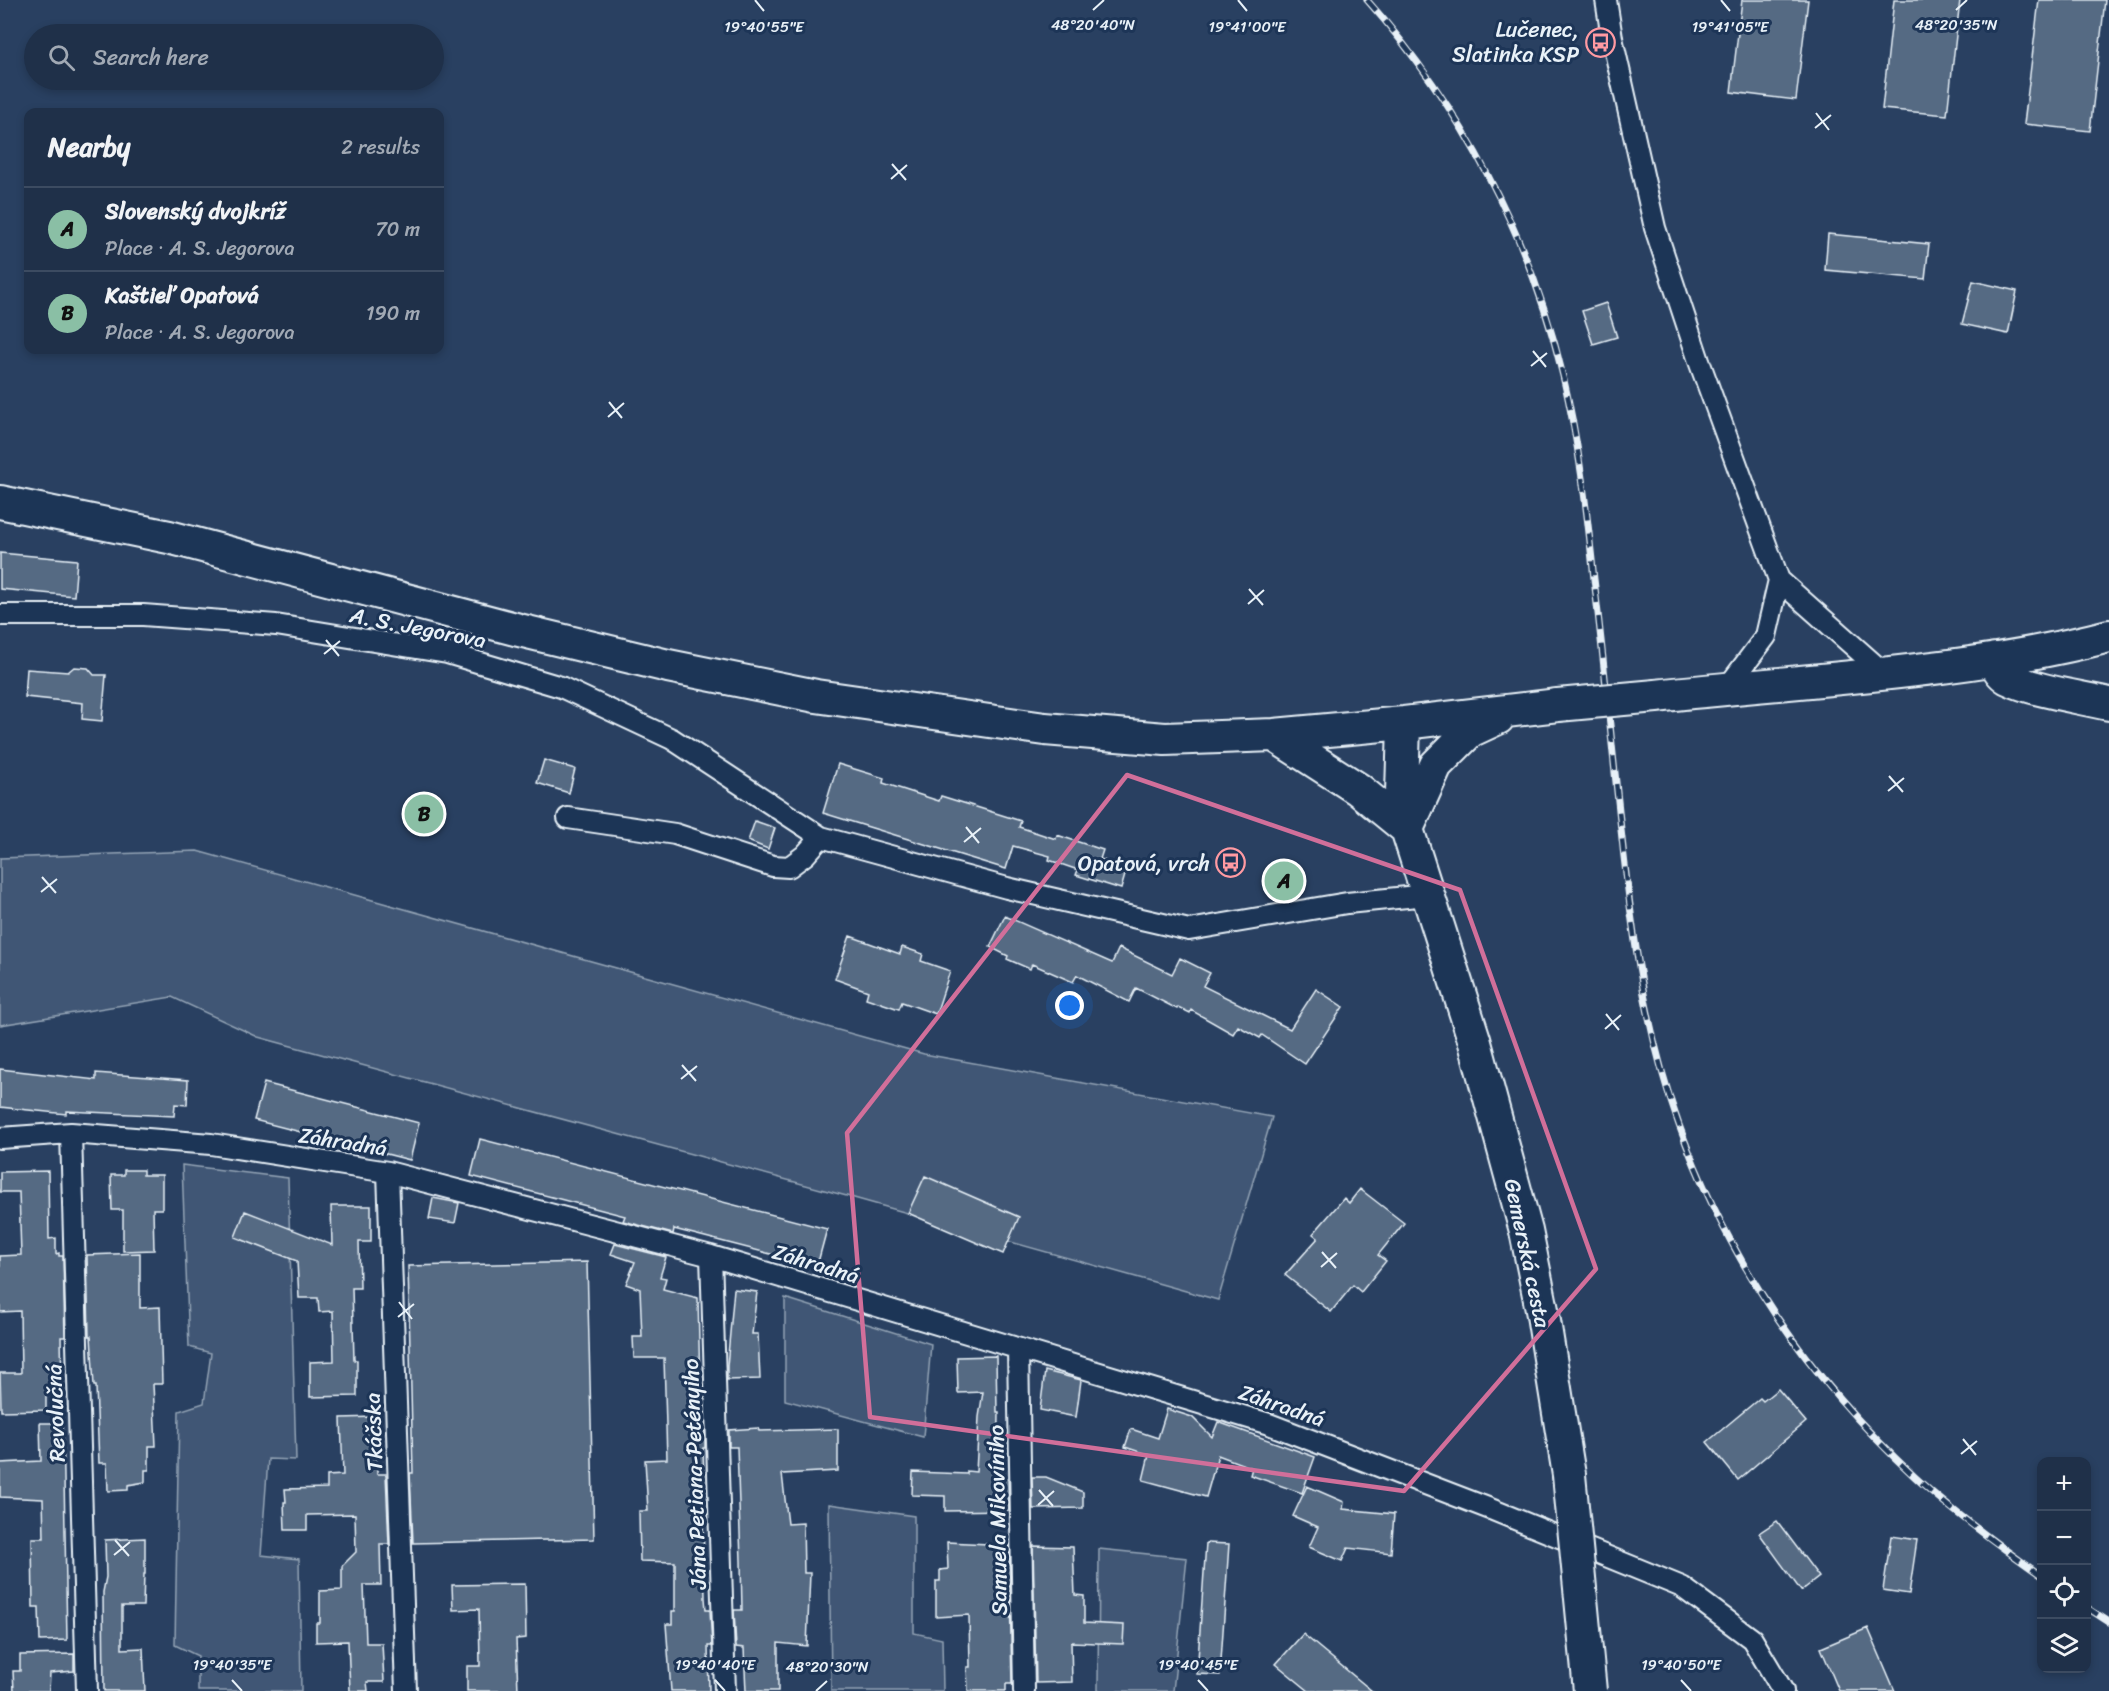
<!DOCTYPE html>
<html lang="en">
<head>
<meta charset="utf-8">
<style>
	body { margin:0; font-family:Sriracha,sans-serif; background:#273850; color:#f1f3f6 }
	.controls { position:absolute; right:18px; bottom:18px; display:grid; overflow:hidden; border-radius:12px; box-shadow:0 3px 9px #0003 }
	.controls button { width:54px; height:54px; display:grid; place-items:center; padding:0; border:0; border-bottom:2px solid #3c4b61; background:#1f3049; color:#f1f3f6; font:30px sans-serif }
	.you { position:absolute; left:1070px; top:1006px; width:21px; height:21px; margin:-15px; border:4px solid #fff; border-radius:50%; background:#1a73e8; box-shadow:0 0 0 9px #1a73e833 }
	.badge { display:grid; place-items:center; width:39px; height:39px; border-radius:50%; background:#8abfa5; color:#111; font-size:20px; font-weight:700 }
	.pin { position:absolute; translate:-50% -50%; border:3px solid #fff; box-shadow:0 2px 6px #0006 }
	.list { margin:0; padding:0; list-style:none }
	h2 { display:flex; justify-content:space-between; align-items:center; height:78px; margin:0; padding:0 24px; font-size:26px }
	h2 small { font-size:20px; font-weight:400; color:#a1a9b4 }
	.list li { display:grid; grid-template-columns:39px 1fr auto; gap:18px; align-items:center; box-sizing:border-box; height:84px; padding:0 24px; border-top:2px solid #3c4b61 }
	.list b { display:block; font-size:22px; white-space:nowrap }
	.list p { margin:0; font-size:20px; white-space:nowrap; color:#a1a9b4 }
	.list em { font-size:20px; font-style:normal; color:#a1a9b4 }
	.icon { flex:none; width:33px; height:33px; fill:none; stroke:currentColor; stroke-width:2; stroke-linecap:round; stroke-linejoin:round }
	.map { position:relative; flex:none; width:2109px; height:1691px; overflow:hidden }
	.search { position:absolute; background:#1f3049; box-shadow:0 3px 9px #0003; left:24px; top:24px; width:420px; height:66px; display:flex; align-items:center; gap:15px; box-sizing:border-box; padding:0 21px; border-radius:33px; color:#a1a9b4; font-size:22px }
	.panel { position:absolute; background:#1f3049; box-shadow:0 3px 9px #0003; left:24px; top:108px; width:420px; height:246px; border-radius:12px }
	.map>svg:first-child { display:block }
	.green { fill:#415774; stroke:#94a4b6; stroke-width:1.5 }
	.building { fill:#556a83; stroke:#e8f1f8; stroke-width:1.5 }
	.lines { fill:none; stroke-linecap:round; stroke-linejoin:round }
	.street-casing { stroke:#e8f1f8; stroke-width:24 }
	.primary-casing { stroke:#e8f1f8; stroke-width:36 }
	.street { stroke:#1d3557; stroke-width:20 }
	.primary { stroke:#1d3557; stroke-width:32 }
	.rail-casing { stroke:#e8f1f8; stroke-width:7 }
	.rail { stroke:#1d3557; stroke-width:4.5; stroke-dasharray:14; stroke-linecap:butt }
	.primary-bridge-casing { stroke:#e8f1f8; stroke-width:36; stroke-linecap:butt }
	.primary-bridge { stroke:#1d3557; stroke-width:32 }
	.marked { fill:none; stroke:#d16f9a; stroke-width:4.5; stroke-linejoin:round }
	.ticks { fill:none; stroke:#e8f1f8; stroke-width:2 }
	.labels { text-anchor:middle; stroke-width:6; stroke-linejoin:round; paint-order:stroke }
	.poi-label { font-size:22px; fill:#e8f1f8; stroke:#1d3557; text-anchor:end }
	.street-label { font-size:22px; fill:#e8f1f8; stroke:#1d3557 }
	.ticks-label { font-size:15px; text-anchor:middle; fill:#e8f1f8; stroke:#1d3557; stroke-width:6; stroke-linejoin:round; paint-order:stroke }
</style>
</head>
<body>
<div class="map">
<svg width="2109" height="1691" viewBox="0 0 2109 1691">
	<rect width="100%" height="100%" fill="#294061"/>
	<filter id="ink" filterUnits="userSpaceOnUse"><feTurbulence type="fractalNoise" baseFrequency=".0167" numOctaves="2"/><feDisplacementMap in="SourceGraphic" scale="12" xChannelSelector="R" yChannelSelector="G"/><feConvolveMatrix kernelMatrix="1 2 1 2 8 2 1 2 1" color-interpolation-filters="sRGB"/></filter>
	<g filter="url(#ink)">
		<path class="green" d="M 197,851 L 924,1054 L 1272,1117 L 1218,1300 L 854,1198 L 258,1037 L 172,997 L 0,1025 L 0,858 Z
			M 182,1165 L 288,1178 L 296,1460 L 268,1459 L 261,1555 L 299,1559 L 301,1691 L 198,1691 L 198,1656 L 175,1645 L 179,1411 L 204,1403 L 211,1353 L 189,1347 Z
			M 785,1298 L 931,1344 L 923,1437 L 785,1400 Z
			M 829,1504 L 914,1516 L 914,1633 L 942,1639 L 943,1691 L 831,1691 Z
			M 1099,1549 L 1187,1558 L 1173,1691 L 1098,1691 Z"/>
		<path class="building" d="M 1742,0 L 1808,0 L 1796,100 L 1731,92 Z
			M 1894,0 L 1960,0 L 1947,115 L 1882,109 Z
			M 2039,0 L 2105,0 L 2090,131 L 2024,124 Z
			M 1828,234 L 1929,244 L 1925,279 L 1825,270 Z
			M 1973,281 L 2017,291 L 2008,334 L 1962,324 Z
			M 1606,303 L 1617,337 L 1593,344 L 1582,311 Z
			M 0,553 L 77,560 L 74,596 L 0,589 Z
			M 74,667 L 88,668 L 94,675 L 106,675 L 102,721 L 82,719 L 83,703 L 25,697 L 27,669 L 68,672 Z
			M 544,760 L 575,769 L 569,793 L 537,783 Z
			M 838,764 L 884,778 L 883,783 L 939,801 L 941,796 L 1021,821 L 1019,827 L 1056,839 L 1057,835 L 1103,850 L 1100,859 L 1127,868 L 1121,889 L 1076,875 L 1078,870 L 1049,860 L 1050,856 L 1013,846 L 1006,869 L 823,813 Z
			M 755,821 L 775,828 L 768,849 L 748,841 Z
			M 1005,916 L 1112,963 L 1119,948 L 1172,974 L 1180,958 L 1210,973 L 1203,986 L 1290,1029 L 1316,989 L 1343,1007 L 1305,1064 L 1262,1035 L 1260,1038 L 1238,1026 L 1233,1034 L 1191,1010 L 1190,1013 L 1178,1007 L 1177,1009 L 1136,988 L 1129,1002 L 1077,975 L 1073,982 L 1032,964 L 1030,969 L 1007,959 L 1008,956 L 990,947 Z
			M 850,936 L 900,954 L 902,947 L 923,954 L 921,961 L 950,971 L 936,1014 L 902,1002 L 899,1009 L 866,998 L 868,991 L 835,979 Z
			M 0,1069 L 96,1080 L 96,1073 L 188,1080 L 187,1105 L 175,1104 L 174,1116 L 66,1111 L 66,1114 L 0,1107 Z
			M 264,1083 L 419,1123 L 410,1160 L 254,1120 Z
			M 480,1139 L 827,1229 L 817,1266 L 674,1229 L 673,1234 L 623,1221 L 625,1216 L 471,1176 Z
			M 124,1170 L 143,1170 L 143,1175 L 162,1175 L 162,1209 L 153,1209 L 154,1250 L 123,1251 L 123,1210 L 112,1210 L 111,1175 L 124,1175 Z
			M 48,1171 L 49,1239 L 56,1238 L 56,1254 L 59,1253 L 59,1256 L 63,1256 L 65,1337 L 61,1337 L 62,1387 L 46,1388 L 46,1410 L 1,1411 L 0,1373 L 21,1373 L 20,1311 L 0,1312 L 0,1256 L 21,1255 L 19,1192 L 0,1192 L 0,1172 Z
			M 925,1176 L 1019,1217 L 1003,1254 L 908,1213 Z
			M 1360,1189 L 1404,1223 L 1378,1255 L 1386,1261 L 1361,1292 L 1353,1285 L 1331,1312 L 1285,1275 L 1318,1238 L 1313,1234 L 1344,1198 L 1349,1203 Z
			M 433,1198 L 459,1203 L 455,1223 L 429,1219 Z
			M 331,1206 L 371,1206 L 371,1242 L 359,1242 L 360,1288 L 352,1288 L 354,1360 L 357,1360 L 357,1396 L 310,1397 L 310,1362 L 334,1361 L 333,1311 L 319,1312 L 318,1298 L 299,1298 L 297,1261 L 235,1237 L 245,1211 L 332,1245 Z
			M 615,1244 L 666,1257 L 660,1277 L 666,1278 L 663,1289 L 698,1298 L 701,1431 L 705,1431 L 705,1448 L 703,1448 L 704,1481 L 702,1481 L 705,1598 L 706,1610 L 710,1610 L 712,1646 L 708,1646 L 709,1691 L 671,1691 L 666,1624 L 672,1624 L 672,1611 L 675,1611 L 675,1562 L 640,1561 L 639,1511 L 648,1511 L 645,1460 L 667,1459 L 664,1358 L 634,1358 L 633,1337 L 642,1337 L 640,1289 L 626,1284 L 635,1262 L 611,1254 Z
			M 140,1253 L 140,1308 L 160,1307 L 162,1384 L 153,1384 L 156,1446 L 149,1446 L 149,1470 L 145,1470 L 145,1482 L 128,1485 L 128,1490 L 108,1491 L 107,1463 L 99,1463 L 96,1386 L 94,1386 L 91,1336 L 89,1336 L 87,1255 Z
			M 587,1262 L 594,1539 L 413,1543 L 410,1473 L 413,1473 L 408,1266 Z
			M 734,1289 L 757,1292 L 752,1334 L 758,1334 L 760,1379 L 727,1380 L 727,1366 Z
			M 996,1356 L 997,1412 L 999,1412 L 998,1478 L 1008,1478 L 1009,1510 L 945,1511 L 945,1496 L 912,1495 L 913,1472 L 967,1474 L 967,1471 L 976,1472 L 979,1417 L 983,1392 L 958,1393 L 957,1357 Z
			M 1045,1371 L 1081,1380 L 1076,1417 L 1040,1410 Z
			M 1778,1389 L 1806,1422 L 1738,1480 L 1707,1442 L 1760,1398 L 1763,1401 Z
			M 1167,1409 L 1192,1417 L 1212,1437 L 1218,1422 L 1315,1457 L 1302,1493 L 1250,1475 L 1252,1468 L 1218,1455 L 1206,1497 L 1143,1480 L 1149,1455 L 1125,1447 L 1131,1429 L 1158,1438 Z
			M 376,1417 L 377,1474 L 386,1474 L 389,1544 L 380,1544 L 381,1585 L 364,1585 L 366,1643 L 382,1643 L 384,1682 L 367,1682 L 368,1691 L 350,1691 L 348,1641 L 316,1642 L 316,1623 L 320,1623 L 320,1591 L 342,1590 L 342,1566 L 356,1552 L 355,1514 L 307,1515 L 307,1530 L 285,1530 L 284,1502 L 286,1502 L 285,1489 L 327,1488 L 327,1476 L 343,1475 L 341,1418 Z
			M 40,1423 L 63,1423 L 67,1640 L 40,1641 L 39,1607 L 33,1607 L 32,1538 L 44,1538 L 43,1499 L 0,1497 L 0,1463 L 41,1461 Z
			M 758,1428 L 759,1431 L 838,1429 L 838,1471 L 782,1474 L 788,1524 L 803,1523 L 804,1573 L 810,1573 L 807,1646 L 778,1643 L 778,1691 L 746,1691 L 744,1648 L 736,1647 L 734,1610 L 742,1610 L 741,1561 L 737,1447 L 729,1447 L 729,1430 Z
			M 1032,1477 L 1046,1477 L 1083,1492 L 1083,1508 L 1033,1509 Z
			M 1307,1486 L 1344,1502 L 1343,1509 L 1394,1514 L 1391,1553 L 1348,1548 L 1342,1561 L 1309,1547 L 1318,1527 L 1293,1516 Z
			M 1777,1521 L 1819,1577 L 1801,1591 L 1759,1533 Z
			M 1891,1536 L 1917,1540 L 1909,1594 L 1883,1590 Z
			M 145,1538 L 145,1574 L 144,1574 L 143,1606 L 122,1606 L 122,1649 L 143,1648 L 145,1691 L 104,1691 L 103,1592 L 106,1577 L 105,1540 Z
			M 947,1542 L 1009,1545 L 1012,1684 L 1006,1684 L 1006,1691 L 968,1691 L 967,1667 L 970,1667 L 969,1615 L 936,1617 L 936,1581 L 940,1581 L 940,1570 L 948,1569 Z
			M 1206,1543 L 1229,1544 L 1220,1675 L 1197,1674 Z
			M 1033,1546 L 1073,1547 L 1075,1595 L 1084,1596 L 1084,1623 L 1124,1625 L 1123,1644 L 1071,1642 L 1072,1682 L 1036,1683 Z
			M 525,1584 L 526,1638 L 516,1639 L 518,1691 L 467,1691 L 467,1666 L 480,1666 L 479,1609 L 453,1610 L 452,1585 Z
			M 1868,1628 L 1895,1691 L 1839,1691 L 1821,1648 Z
			M 1303,1634 L 1372,1691 L 1309,1691 L 1276,1664 Z
			M 74,1654 L 74,1671 L 50,1673 L 49,1691 L 14,1691 L 13,1671 L 20,1671 L 20,1655 Z"/>
		<g class="lines">
			<defs>
				<path id="street" d="M 1606,0 L 1612,38 L 1655,228 L 1699,361 L 1779,580 L 1766,636 L 1727,688
					M 1779,580 L 1885,674
					M 0,615 L 143,615 L 276,625 L 447,653 L 561,687 L 672,739 L 821,837 L 1007,888 L 1189,930 L 1347,903 L 1427,895
					M 568,818 L 675,834 L 773,866 L 789,867 L 805,855 L 821,837
					M 71,1133 L 87,1691
					M 0,1138 L 71,1133 L 211,1144 L 388,1172 L 711,1256 L 1269,1424 L 1493,1510 L 1682,1587 L 1752,1639 L 1783,1691
					M 388,1172 L 406,1691
					M 711,1256 L 725,1691
					M 1018,1349 L 1024,1691"/>
				<path id="primary" d="M 0,502 L 169,537 L 519,630 L 668,666 L 816,696 L 1045,729 L 1165,739 L 1274,735 L 1404,723 L 1558,705
					M 1995,659 C 1997,667 2001,674 2008,678 C 2035,691 2079,697 2109,704
					M 1656,696 C 1807,679 1961,674 2109,636
					M 1404,723 L 1402,794 L 1407,829 L 1474,1039 L 1526,1231 L 1543,1315 L 1569,1475
					M 1274,735 L 1358,789 L 1407,829
					M 1407,829 L 1436,765 L 1470,731 L 1498,718"/>
			</defs>
			<use href="#street" class="street-casing"/>
			<use href="#primary" class="primary-casing"/>
			<use href="#street" class="street"/>
			<use href="#primary" class="primary"/>
			<defs>
				<path id="rail" d="M 1367,0 C 1462,107 1530,237 1563,376 C 1579,443 1587,511 1594,579 C 1603,653 1610,727 1618,801 C 1629,909 1642,1022 1679,1125 C 1729,1263 1808,1377 1915,1477 C 1954,1513 1998,1545 2042,1576
					M 2086,1607 L 2109,1622"/>
			</defs>
			<use href="#rail" class="rail-casing"/>
			<use href="#rail" class="rail"/>
			<defs>
				<path id="primary-bridge" d="M 1558,705 L 1656,696
					M 1569,1475 L 1590,1691"/>
			</defs>
			<use href="#primary-bridge" class="primary-bridge-casing"/>
			<use href="#primary-bridge" class="primary-bridge"/>
		</g>
	</g>
	<path class="marked" d="M 1127,775 L 1460,890 L 1596,1269 L 1404,1491 L 870,1417 L 847,1133 Z"/>
	<path class="ticks" d="M 755,0 L 764,11M 1238,0 L 1247,11M 1721,0 L 1730,11M 1093,10 L 1104,0M 1956,10 L 1967,0M 1816,113 L 1829,130M 1815,128 L 1831,115M 892,164 L 906,180M 891,179 L 907,165M 1533,351 L 1546,367M 1531,366 L 1547,353M 609,402 L 622,418M 608,417 L 624,403M 1249,589 L 1263,605M 1248,604 L 1264,590M 326,640 L 339,656M 324,654 L 340,641M 1889,776 L 1903,792M 1888,791 L 1904,778M 966,827 L 979,843M 964,842 L 981,828M 42,877 L 56,893M 41,892 L 57,879M 1606,1014 L 1619,1030M 1605,1029 L 1621,1015M 682,1065 L 696,1081M 681,1079 L 697,1066M 1322,1252 L 1336,1268M 1321,1267 L 1337,1253M 399,1302 L 412,1319M 398,1317 L 414,1304M 1963,1439 L 1976,1455M 1961,1454 L 1977,1441M 1039,1490 L 1053,1506M 1038,1505 L 1054,1491M 115,1540 L 129,1556M 114,1555 L 130,1542M 232,1680 L 242,1691M 715,1680 L 725,1691M 1198,1680 L 1208,1691M 1681,1680 L 1691,1691M 816,1691 L 827,1681"/>
	<defs>
		<symbol id="bus-ring" viewBox="-11 -11 22 22"><circle r="9.5" fill="#1d3557" stroke="#ff9aa2" stroke-width="1.5"/><path d="M-5-6H5V4H4V6H2V4H-2V6H-4V4H-5ZM-3.5-4V0h7V-4ZM-3.5 1.2v1.5H-2V1.2ZM2 1.2v1.5H3.5V1.2Z" fill="#ff9aa2"/></symbol>
	</defs>
	<g fill-rule="evenodd">
		<use href="#bus-ring" x="1584" y="26" width="33" height="33"/>
		<use href="#bus-ring" x="1214" y="846" width="33" height="33"/>
	</g>
	<g class="labels">
		<g class="poi-label">
			<text x="1579" y="37">Lučenec,<tspan x="1579" dy="25">Slatinka KSP</tspan></text>
			<text x="1210" y="871">Opatová, vrch</text>
		</g>
		<g class="street-label">
			<text transform="translate(418 627) rotate(11)" y="8">A. S. Jegorova</text>
			<text transform="translate(343 1141) rotate(9)" y="8">Záhradná</text>
			<text transform="translate(1528 1253) rotate(78)" y="8">Gemerská cesta</text>
			<text transform="translate(816 1263) rotate(17)" y="8">Záhradná</text>
			<text transform="translate(1282 1405) rotate(19)" y="8">Záhradná</text>
			<text transform="translate(55 1413) rotate(-92)" y="8">Revolučná</text>
			<text transform="translate(373 1432) rotate(-92)" y="8">Tkáčska</text>
			<text transform="translate(694 1474) rotate(-92)" y="8">Jána Petiana-Petényiho</text>
			<text transform="translate(997 1520) rotate(-91)" y="8">Samuela Mikovíniho</text>
		</g>
	</g>
	<g class="ticks-label">
		<text x="1093" y="30">48°20'40"N</text>
		<text x="1956" y="30">48°20'35"N</text>
		<text x="764" y="32">19°40'55"E</text>
		<text x="1730" y="32">19°41'05"E</text>
		<text x="1247" y="32">19°41'00"E</text>
		<text x="232" y="1670">19°40'35"E</text>
		<text x="715" y="1670">19°40'40"E</text>
		<text x="1198" y="1670">19°40'45"E</text>
		<text x="1681" y="1670">19°40'50"E</text>
		<text x="827" y="1672">48°20'30"N</text>
	</g>
</svg>
<div class="controls">
<button>+</button>
<button>−</button>
<button><svg class="icon" aria-label="locate" viewBox="0 0 24 24"><circle cx="12" cy="12" r="6"/><path d="M12 2v4M12 18v4M2 12h4M18 12h4"/></svg></button>
<button><svg class="icon" aria-label="layers" viewBox="0 0 24 24"><path d="M12 4l9 5-9 5-9-5zM3 14l9 5 9-5"/></svg></button>
</div>
<div class="you"></div>
<div class="pin badge" style="left:1284px;top:881px">A</div>
<div class="pin badge" style="left:424px;top:814px">B</div>
<div class="search"><svg class="icon" aria-label="search" viewBox="0 0 24 24"><circle cx="10" cy="10" r="6"/><path d="M15 15l6 6"/></svg>Search here</div>
<section class="panel">
<h2>Nearby<small>2 results</small></h2>
<ul class="list">
<li><span class="badge">A</span><div><b>Slovenský dvojkríž</b><p>Place · A. S. Jegorova</p></div><em>70 m</em></li>
<li><span class="badge">B</span><div><b>Kaštieľ Opatová</b><p>Place · A. S. Jegorova</p></div><em>190 m</em></li>
</ul>
</section>
</div>
</body>
</html>
